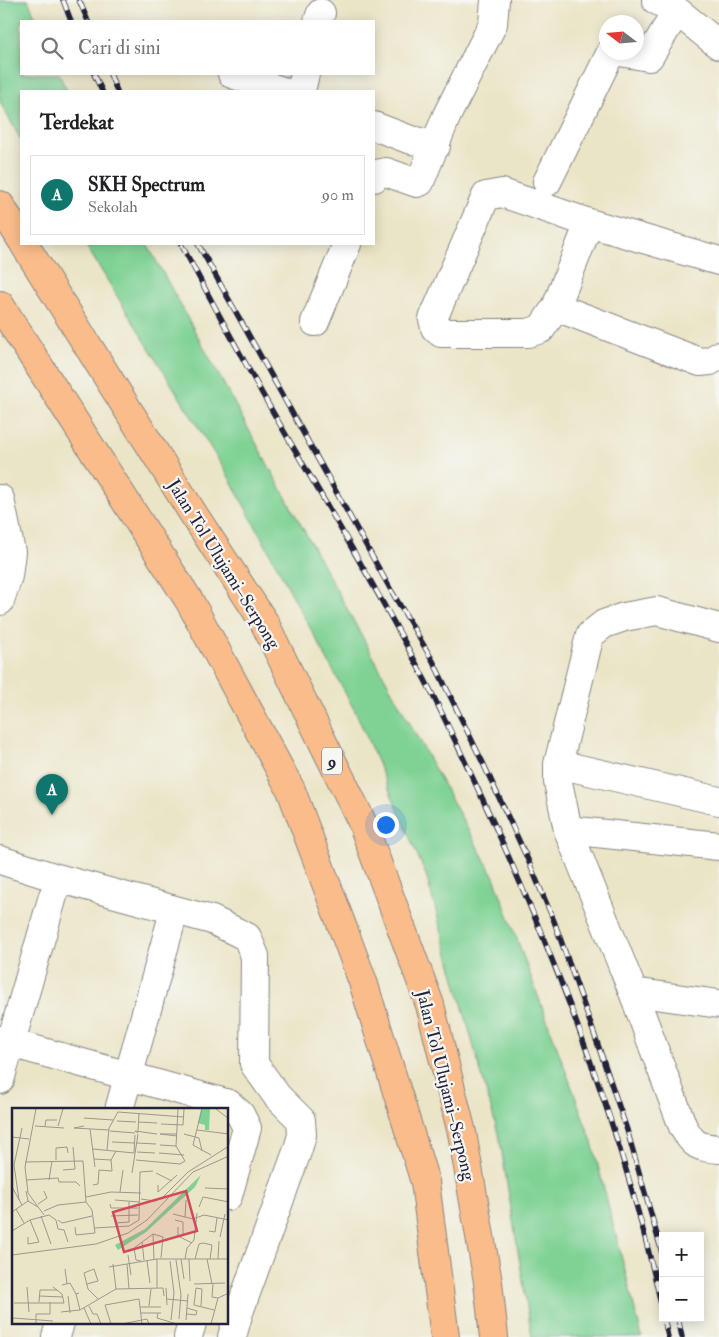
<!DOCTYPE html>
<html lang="id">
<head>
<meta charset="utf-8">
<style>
	body { margin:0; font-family:"IM FELL Double Pica",serif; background:#f6f6f6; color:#202124 }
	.controls { position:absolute; right:15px; bottom:15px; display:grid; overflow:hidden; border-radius:0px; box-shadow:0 2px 12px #0003 }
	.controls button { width:45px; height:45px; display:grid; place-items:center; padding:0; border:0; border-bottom:1px solid #e0e0e0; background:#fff; color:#202124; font:25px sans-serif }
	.compass { position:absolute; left:599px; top:15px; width:45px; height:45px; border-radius:50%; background:#fff; box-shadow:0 2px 12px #0003; rotate:286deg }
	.you { position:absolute; left:385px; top:824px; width:18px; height:18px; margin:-12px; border:4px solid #fff; border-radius:50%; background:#1a73e8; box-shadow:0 0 0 8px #1a73e833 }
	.badge { display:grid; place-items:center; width:32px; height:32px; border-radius:50%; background:#0f766e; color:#fff; font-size:16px; font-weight:700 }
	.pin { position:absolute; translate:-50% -41px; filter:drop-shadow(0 1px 2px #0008) }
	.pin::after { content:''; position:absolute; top:26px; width:18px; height:15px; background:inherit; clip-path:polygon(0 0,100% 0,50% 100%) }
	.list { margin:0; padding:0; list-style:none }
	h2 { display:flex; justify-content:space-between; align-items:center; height:65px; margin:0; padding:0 20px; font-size:21px }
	h2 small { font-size:16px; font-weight:400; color:#757577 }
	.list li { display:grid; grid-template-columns:32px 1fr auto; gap:15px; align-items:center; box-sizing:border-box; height:80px; margin:0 10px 10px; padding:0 10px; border:1px solid #e0e0e0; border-radius:0px }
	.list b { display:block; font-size:19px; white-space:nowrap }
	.list p { margin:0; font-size:16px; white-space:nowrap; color:#757577 }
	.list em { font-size:16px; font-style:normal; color:#757577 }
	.icon { flex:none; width:28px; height:28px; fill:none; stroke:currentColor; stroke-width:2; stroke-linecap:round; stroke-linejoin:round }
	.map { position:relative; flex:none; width:719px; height:1337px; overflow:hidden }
	.search { position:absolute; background:#fff; box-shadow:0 2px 12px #0003; left:20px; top:20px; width:355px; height:55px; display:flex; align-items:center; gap:12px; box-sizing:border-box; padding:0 18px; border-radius:0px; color:#757577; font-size:19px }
	.panel { position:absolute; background:#fff; box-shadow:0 2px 12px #0003; left:20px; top:90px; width:355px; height:155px; border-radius:0px }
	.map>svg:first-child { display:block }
	.green { fill:#7fd294; stroke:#507a68 }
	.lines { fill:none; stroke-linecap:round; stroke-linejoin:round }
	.street-casing { stroke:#868481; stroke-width:30 }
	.highway-casing { stroke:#868481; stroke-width:30 }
	.street { stroke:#fff; stroke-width:28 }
	.highway { stroke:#fabc8b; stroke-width:28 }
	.rail-casing { stroke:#22223b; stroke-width:5.5 }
	.rail { stroke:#f6f6f2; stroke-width:4; stroke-dasharray:11; stroke-linecap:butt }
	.labels { text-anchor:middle; stroke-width:4.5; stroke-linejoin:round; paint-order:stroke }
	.shield { fill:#f6f6f2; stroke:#626272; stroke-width:1 }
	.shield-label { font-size:16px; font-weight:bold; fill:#22223b }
	.street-label { font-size:18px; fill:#22223b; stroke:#f6f6f2 }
	.inset-road { fill:none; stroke:#9b978f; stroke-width:1 }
	.view { fill:#d1495b; fill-opacity:0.15; stroke:#d1495b; stroke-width:2.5 }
	.inset-edge { fill:none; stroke:#22223b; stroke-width:2.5 }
</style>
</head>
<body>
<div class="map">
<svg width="719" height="1337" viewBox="0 0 719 1337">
	<rect width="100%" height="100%" fill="#f6f6f2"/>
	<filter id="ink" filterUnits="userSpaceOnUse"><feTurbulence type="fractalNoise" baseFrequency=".02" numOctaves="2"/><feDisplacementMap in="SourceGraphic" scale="10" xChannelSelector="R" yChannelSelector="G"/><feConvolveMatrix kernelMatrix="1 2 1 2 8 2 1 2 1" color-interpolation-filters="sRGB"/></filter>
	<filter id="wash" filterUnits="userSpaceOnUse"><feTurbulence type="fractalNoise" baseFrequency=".0096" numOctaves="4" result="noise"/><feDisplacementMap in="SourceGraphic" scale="20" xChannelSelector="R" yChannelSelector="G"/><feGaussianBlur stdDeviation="1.12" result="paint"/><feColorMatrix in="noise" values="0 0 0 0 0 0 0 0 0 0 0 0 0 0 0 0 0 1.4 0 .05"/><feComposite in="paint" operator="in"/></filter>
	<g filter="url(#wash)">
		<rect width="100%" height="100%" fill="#ebe5c7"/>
		<path class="green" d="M 0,0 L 28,0 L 37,21 L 21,21 L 21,74 L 59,74 L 67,91 L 21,91 L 21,140 L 0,102 Z
			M 85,244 L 147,244 L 494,877 L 592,1142 L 642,1337 L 532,1337 L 500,1141 L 426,875 L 357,715 L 230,479 Z"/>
	</g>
	<g filter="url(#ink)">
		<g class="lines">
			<defs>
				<path id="street" d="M 656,0 L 677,11 L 719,45
					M 318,21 L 321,13
					M 620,52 L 649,57 L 677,11
					M 232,74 L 282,91
					M 301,91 L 305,74
					M 374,126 L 408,139 L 436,146
					M 374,178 L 377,174 L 386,172 L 417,183 L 420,182 L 447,115 L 493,24 L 495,0
					M 547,182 L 611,52
					M 589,223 L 556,307 L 541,329 L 528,333 L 441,333 L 435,328 L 433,319 L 486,196 L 502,193 L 589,223 L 719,261
					M 556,307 L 700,362 L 710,361 L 719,356
					M 315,322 L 347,244
					M 0,499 L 11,552 L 8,576 L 0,601
					M 719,628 L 657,611 L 624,617 L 604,624 L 590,635 L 558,764 L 558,782 L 568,830 L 633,992 L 683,1127 C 694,1146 698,1147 719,1149
					M 558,764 L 719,801
					M 568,830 L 719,846
					M 0,860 L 57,878 L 212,920 L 247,937 L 255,956 L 254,1064 L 277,1096 L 301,1120 L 302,1135 L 298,1149 L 238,1315 L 232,1337
					M 633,992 L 719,1004
					M 0,1040 L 229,1104 L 240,1114 L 247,1128 L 228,1196
					M 0,1080 L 53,896
					M 119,1110 L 170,926
					M 56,1337 L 60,1323
					M 188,1337 L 192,1323"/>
				<path id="highway" d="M 0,205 L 21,239
					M 24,244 L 194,515 L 264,622 L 362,822 L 430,1005 L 462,1133 L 488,1282 L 494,1337
					M 0,305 L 190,602 L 291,790 L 363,982 L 425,1182 L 445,1337"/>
			</defs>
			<use href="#street" class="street-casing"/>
			<use href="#highway" class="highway-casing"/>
			<use href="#street" class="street"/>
			<use href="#highway" class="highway"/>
			<defs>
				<path id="rail" d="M 63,0 L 71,21
					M 79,0 L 88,21
					M 94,74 L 102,91
					M 110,74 L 117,91
					M 181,244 C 208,294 235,345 263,395 C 317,489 373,581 424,678 C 445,718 464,759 483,800 C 559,964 625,1136 663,1313
					M 198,244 L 392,592 L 433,661 L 483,763 L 528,860 L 554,921 L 597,1042 L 627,1130 L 663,1256
					M 664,1318 L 668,1337
					M 678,1318 L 682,1337"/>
			</defs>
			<use href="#rail" class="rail-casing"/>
			<use href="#rail" class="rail"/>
		</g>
	</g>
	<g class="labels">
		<rect class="shield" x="322" y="747.5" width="20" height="27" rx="4"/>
		<g class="shield-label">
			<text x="332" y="767">9</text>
		</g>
		<g class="street-label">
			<text transform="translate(224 564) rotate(58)" y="6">Jalan Tol Ulujami–Serpong</text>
			<text transform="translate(446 1085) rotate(76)" y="6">Jalan Tol Ulujami–Serpong</text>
		</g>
	</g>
	<g transform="translate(12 1108)">
		<rect width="216" height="216" fill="#ebe5c7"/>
		<path d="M 189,1 L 198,1 L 197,22 L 193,22 L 193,17 L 186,15 ZM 189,67 L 183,79 L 134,124 L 106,142 L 103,137 L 133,121 Z" fill="#7fd294"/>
		<path class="inset-road" d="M 24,1 L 13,59 L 16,85 L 32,107M 190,1 L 181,37 L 199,47M 204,1 L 217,11M 72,10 L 101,12M 105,13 L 124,14M 127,14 L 145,15M 149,16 L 171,17 L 172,1M 23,18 L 52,20M 33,18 L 34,12 L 45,12M 46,18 L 51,1M 72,18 L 62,20 L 97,22M 78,21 L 83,59M 185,22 L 217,26M 98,23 L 123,25M 126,23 L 127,5M 126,25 L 123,23 L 145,26M 172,26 L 187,30 L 190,43M 165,28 L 148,26 L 165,26M 0,29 L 17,31M 100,34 L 122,35M 125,35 L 144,36M 148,37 L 164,38M 81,41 L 122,45M 95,42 L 97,20 L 106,4 L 172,9M 125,44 L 143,45M 122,45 L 123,27M 147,45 L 172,47M 82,51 L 99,52M 44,52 L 44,40 L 55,39 L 56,45M 124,52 L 168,56 L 173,53 L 164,38 L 166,1M 13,54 L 71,53 L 74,94 L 80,102 L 83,125 L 64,127 L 63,119M 51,62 L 63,61 L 61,39M 87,62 L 100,63 L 99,52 L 104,43M 120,65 L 126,26M 144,65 L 160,73M 14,72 L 46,70 L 47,74 L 64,74 L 68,78M 37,72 L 40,53M 81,77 L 86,76 L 87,62M 146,77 L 146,84 L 165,67M 0,79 L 10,97M 193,80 L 217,81M 14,83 L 16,93 L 26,99M 108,84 L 111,62M 74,89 L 99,84 L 129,85M 129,91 L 143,93 L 150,90 L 176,64 L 217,38M 7,92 L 2,57 L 10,20M 103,92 L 127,94M 26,96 L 35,90 L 32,83M 98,96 L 99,100 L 126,100M 187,99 L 191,89 L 217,94M 4,101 L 12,115M 32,103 L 46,97 L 74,94M 0,104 L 16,93M 161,106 L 181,111 L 192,107 L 217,112M 29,108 L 39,136M 99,108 L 126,107M 173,109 L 174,92M 46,112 L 50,115 L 80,108M 163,112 L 171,114 L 171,128M 104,115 L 117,114 L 117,94M 166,119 L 166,128 L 180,135M 82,120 L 117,118 L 127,112 L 128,64 L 141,63M 0,123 L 18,112 L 37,107 L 44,112 L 46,121 L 52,122 L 56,134M 197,123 L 203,124 L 205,110M 141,126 L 142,152M 16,129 L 16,136 L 27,134 L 18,112M 208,129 L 213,106M 130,134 L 132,152M 0,147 L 84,136 L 116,125 L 135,112 L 181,64 L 217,48M 116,147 L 119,167M 169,151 L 172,171M 173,151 L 175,140 L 182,132 L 185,105M 177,151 L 178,173M 183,151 L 187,136 L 191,135 L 200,137 L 198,151M 195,151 L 200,176M 206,151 L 207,133M 164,152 L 169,187 L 167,211M 129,153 L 124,152 L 122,140 L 141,126 L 151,129 L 149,150M 135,153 L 138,175M 158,153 L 162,185 L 159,212M 101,156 L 104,181M 115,156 L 117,181M 97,159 L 145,151 L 217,151M 53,161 L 55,176M 75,176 L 86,173 L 82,161 L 72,165 L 76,181 L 86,191M 182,176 L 213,175M 201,176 L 200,189 L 206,190M 50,177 L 58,175 L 64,186M 15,179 L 17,204M 145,180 L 145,151M 154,180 L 155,197M 67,185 L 64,186 L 68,202M 0,188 L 0,216M 27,188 L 51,189M 56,188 L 58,205M 155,191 L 176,193M 27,194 L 28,182 L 45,182M 2,195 L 52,195 L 50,186 L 41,179M 77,198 L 81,206 L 85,206 L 89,216M 137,198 L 139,181M 189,198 L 190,181 L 184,180 L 182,197 L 202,202M 128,199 L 149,199M 72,200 L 79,216M 49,204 L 68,202 L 104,181 L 151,180 L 152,188M 129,205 L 149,205M 146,205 L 145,210 L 165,216M 175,206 L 184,207 L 185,203 L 175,200M 1,210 L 41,213M 174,212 L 176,186M 24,216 L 24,206 L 38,206 L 38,194M 99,216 L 93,197 L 127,191 L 130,216M 110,216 L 135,211 L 137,216M 199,216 L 206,190 L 217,185"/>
		<path class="view" d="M 174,83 L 185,123 L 112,144 L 101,104 Z"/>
		<rect width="216" height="216" class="inset-edge"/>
	</g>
</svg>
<div class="controls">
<button>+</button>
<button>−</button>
</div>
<svg class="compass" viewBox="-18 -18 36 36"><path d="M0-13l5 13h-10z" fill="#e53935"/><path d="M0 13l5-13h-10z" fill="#757577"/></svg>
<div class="you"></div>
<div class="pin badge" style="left:52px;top:815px">A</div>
<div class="search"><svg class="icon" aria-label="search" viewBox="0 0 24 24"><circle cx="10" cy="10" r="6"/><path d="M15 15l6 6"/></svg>Cari di sini</div>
<section class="panel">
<h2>Terdekat<small></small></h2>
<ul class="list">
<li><span class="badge">A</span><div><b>SKH Spectrum</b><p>Sekolah</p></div><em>90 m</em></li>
</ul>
</section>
</div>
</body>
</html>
